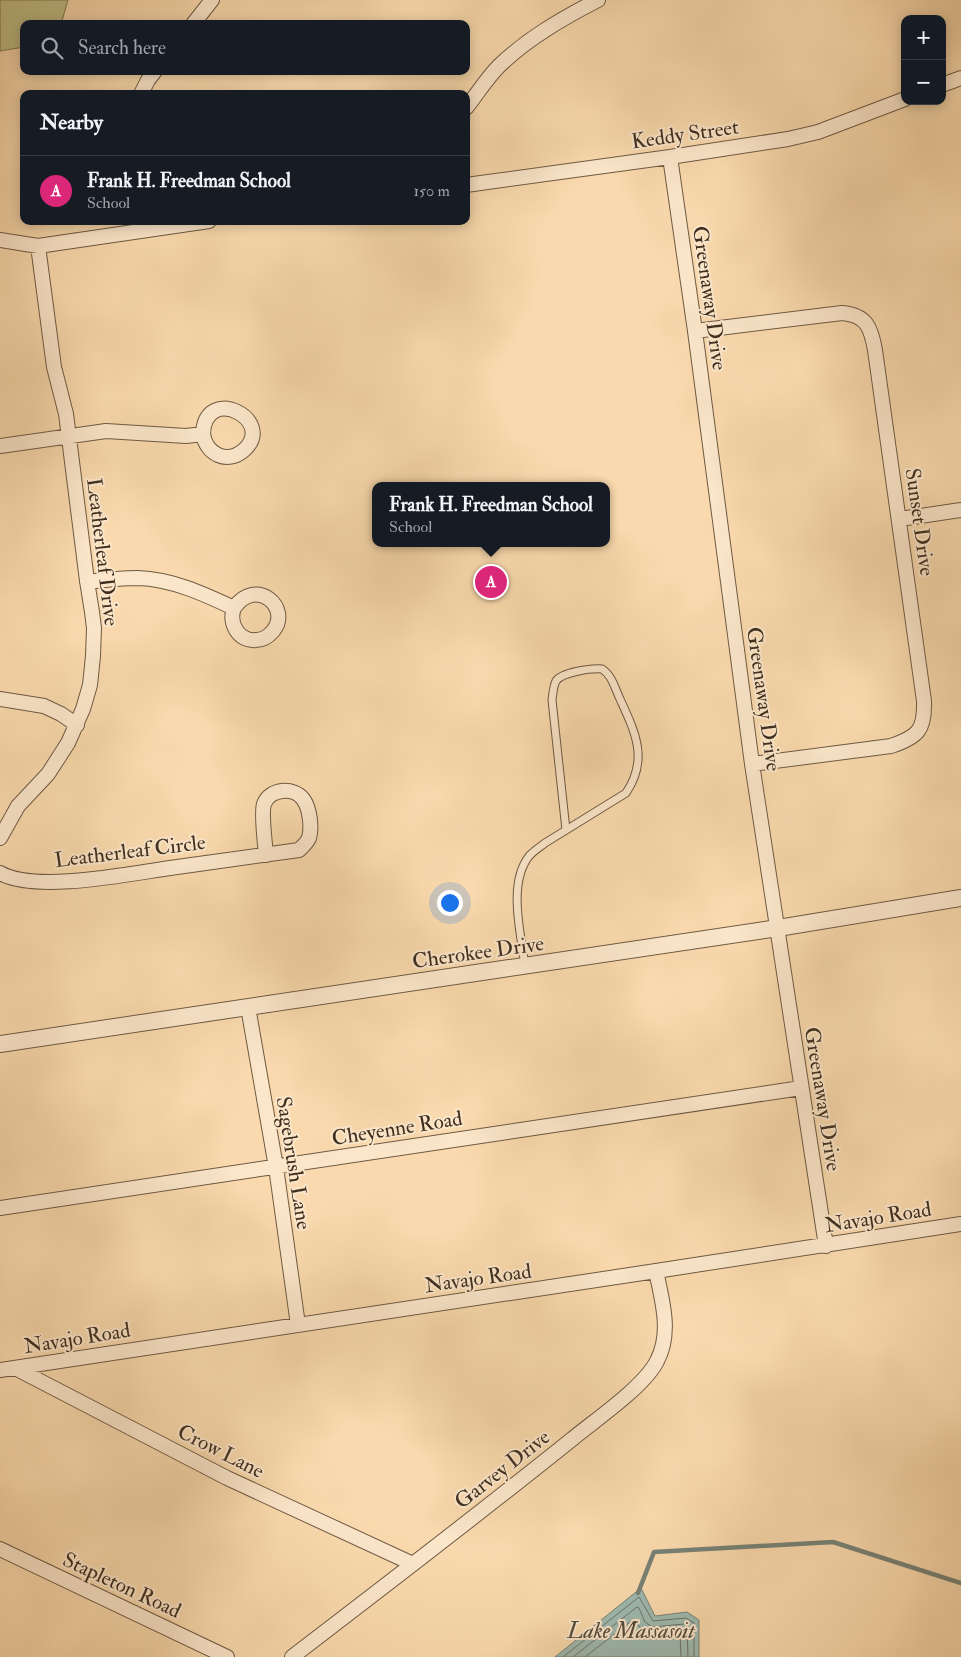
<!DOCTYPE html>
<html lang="en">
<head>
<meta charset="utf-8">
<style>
	body { margin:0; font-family:"IM FELL Double Pica",serif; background:#242831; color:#f1f3f6 }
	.controls { position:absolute; right:15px; top:15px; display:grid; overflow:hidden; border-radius:10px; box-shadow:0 2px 12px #0003 }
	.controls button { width:45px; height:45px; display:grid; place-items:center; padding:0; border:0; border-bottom:1px solid #363941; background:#171b24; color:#f1f3f6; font:25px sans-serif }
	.you { position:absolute; left:449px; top:902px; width:18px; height:18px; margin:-12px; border:4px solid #fff; border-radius:50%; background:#1a73e8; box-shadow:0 0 0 8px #1a73e833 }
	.badge { display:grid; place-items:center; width:32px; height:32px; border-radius:50%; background:#db2777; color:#fff; font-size:16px; font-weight:700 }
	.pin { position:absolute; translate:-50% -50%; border:2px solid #fff; box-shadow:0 1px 5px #0006 }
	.popup { position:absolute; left:372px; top:482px; width:238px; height:65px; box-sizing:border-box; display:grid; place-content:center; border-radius:10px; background:#171b24; filter:drop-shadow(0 1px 4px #0005); font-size:16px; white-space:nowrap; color:#9ea1a6 }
	.popup b { font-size:19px; color:#f1f3f6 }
	.popup::after { content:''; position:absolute; left:50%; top:100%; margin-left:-10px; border:10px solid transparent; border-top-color:#171b24 }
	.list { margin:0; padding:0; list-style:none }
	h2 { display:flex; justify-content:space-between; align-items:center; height:65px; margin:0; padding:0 20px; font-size:21px }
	h2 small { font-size:16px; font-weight:400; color:#9ea1a6 }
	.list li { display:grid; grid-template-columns:32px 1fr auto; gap:15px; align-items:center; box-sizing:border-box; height:70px; padding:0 20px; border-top:1px solid #363941 }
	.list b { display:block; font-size:19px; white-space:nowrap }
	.list p { margin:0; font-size:16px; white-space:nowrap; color:#9ea1a6 }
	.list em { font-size:16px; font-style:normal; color:#9ea1a6 }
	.icon { flex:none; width:28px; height:28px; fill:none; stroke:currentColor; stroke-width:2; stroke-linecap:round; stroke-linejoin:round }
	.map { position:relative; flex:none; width:961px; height:1657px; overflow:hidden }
	.search { position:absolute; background:#171b24; box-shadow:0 2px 12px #0003; left:20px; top:20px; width:450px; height:55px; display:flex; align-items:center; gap:12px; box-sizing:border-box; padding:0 18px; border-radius:10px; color:#9ea1a6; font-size:19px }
	.panel { position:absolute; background:#171b24; box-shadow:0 2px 12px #0003; left:20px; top:90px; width:450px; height:135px; border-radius:10px }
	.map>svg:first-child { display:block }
	.green { fill:#c0bf88; stroke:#807754 }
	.water { fill:#9eb9af; stroke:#788276 }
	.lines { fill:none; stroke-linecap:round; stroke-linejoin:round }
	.shore { stroke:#6e7468; stroke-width:1 }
	.stream { stroke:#788276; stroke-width:4.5 }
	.service-casing { stroke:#6e5a43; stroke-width:9 }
	.minor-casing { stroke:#6e5a43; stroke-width:16 }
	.tertiary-casing { stroke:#6e5a43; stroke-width:18 }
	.service { stroke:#fbe6ca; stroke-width:7 }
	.minor { stroke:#fbe6ca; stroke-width:14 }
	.tertiary { stroke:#fbe6ca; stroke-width:16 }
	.labels { text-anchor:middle; stroke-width:4; stroke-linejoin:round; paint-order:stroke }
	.street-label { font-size:21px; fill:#3f2f20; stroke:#fbe6ca }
	.water-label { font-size:22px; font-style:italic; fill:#524b3d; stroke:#fbe6ca }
</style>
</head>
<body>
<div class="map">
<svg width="961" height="1657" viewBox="0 0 961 1657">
	<rect width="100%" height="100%" fill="#f9d9ad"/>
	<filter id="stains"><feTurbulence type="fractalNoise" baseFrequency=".004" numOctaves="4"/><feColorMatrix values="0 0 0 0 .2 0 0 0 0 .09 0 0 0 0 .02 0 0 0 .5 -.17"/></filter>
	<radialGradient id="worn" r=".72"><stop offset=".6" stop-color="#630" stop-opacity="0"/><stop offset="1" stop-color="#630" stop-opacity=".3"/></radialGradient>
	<path class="green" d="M 0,0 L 68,0 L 61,24 L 24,24 L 24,47 L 0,51 Z"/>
	<path class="water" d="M 641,1588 L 655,1616 L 687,1612 L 699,1620 L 699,1657 L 555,1657 Z"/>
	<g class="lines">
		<path class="shore" d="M 563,1657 L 639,1597 L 653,1621 L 686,1618 L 694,1623 L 694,1657
			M 573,1657 L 637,1607 L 639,1608 L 645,1622 L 652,1627 L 684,1624 L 687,1626 L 688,1657
			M 585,1657 L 634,1619 C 637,1622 639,1628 644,1631 C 654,1639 668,1632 680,1633 L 681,1657"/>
		<path class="stream" d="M 638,1593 L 654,1552 L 833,1542 L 961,1583"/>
		<defs>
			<path id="service" d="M 525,966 C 521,934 507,882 530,855 C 535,850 540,847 545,843 L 626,793 C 649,759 635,732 620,699 C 615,689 612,675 602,669 C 592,668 562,672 556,681 C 553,687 553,694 552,700 L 566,830"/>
			<path id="minor" d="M 193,24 L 212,0
				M 942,85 L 961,78
				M 141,94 L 148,80 L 155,71
				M 466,108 C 477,94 487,78 499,66 C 528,38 563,18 598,0
				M 670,157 L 695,331 L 752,764 L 826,1246
				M 466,185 L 670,157 L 788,139 L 818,132 L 905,99
				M 0,240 L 38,246 L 209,221
				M 695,331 L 842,313 C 867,315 871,328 875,350 L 924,701 C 925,730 918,737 891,746 L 752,764
				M 0,446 L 106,431 L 186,436 L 203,434 C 205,383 277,420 244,450 C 227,465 206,454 203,434
				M 900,519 L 961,510
				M 87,582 C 104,580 121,578 138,578 C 172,579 204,594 234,608 C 256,576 292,608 273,631 C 268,637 263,640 256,640 C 239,642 228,623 234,608
				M 0,699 L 44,706 L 61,714 L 77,725
				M 0,838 L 18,806 L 48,774 L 68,743 L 83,709 L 90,685 L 93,656 L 94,628 L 92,612 L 87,581 L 66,414 L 54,367 L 38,246
				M 0,873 C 36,893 128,874 170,868 C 213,862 256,856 299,850 C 303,846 307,843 309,838 C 312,828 310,808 303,799 C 294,787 270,788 264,804 C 261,813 265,843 266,855
				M 248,1007 L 276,1167 L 298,1325
				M 0,1208 L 801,1088
				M 15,1368 L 227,1478 L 413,1564
				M 0,1370 L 656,1271 L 961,1224
				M 0,1549 L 227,1657
				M 292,1657 C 386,1585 479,1514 571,1440 C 595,1420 644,1387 657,1361 C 672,1333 662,1300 656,1271"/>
			<path id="tertiary" d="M 0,1044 L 778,928 L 961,898"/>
		</defs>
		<use href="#service" class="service-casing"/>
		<use href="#minor" class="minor-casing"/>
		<use href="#tertiary" class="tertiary-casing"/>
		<use href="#service" class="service"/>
		<use href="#minor" class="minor"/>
		<use href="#tertiary" class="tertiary"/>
	</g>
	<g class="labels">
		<g class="street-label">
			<text transform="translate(685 134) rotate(-8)" y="7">Keddy Street</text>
			<text transform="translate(710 298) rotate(82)" y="7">Greenaway Drive</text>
			<text transform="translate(920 522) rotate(82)" y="7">Sunset Drive</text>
			<text transform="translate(103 552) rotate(83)" y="7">Leatherleaf Drive</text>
			<text transform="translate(764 699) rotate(82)" y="7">Greenaway Drive</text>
			<text transform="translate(130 851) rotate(-7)" y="7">Leatherleaf Circle</text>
			<text transform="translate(478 952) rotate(-8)" y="7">Cherokee Drive</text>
			<text transform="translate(823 1099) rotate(81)" y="7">Greenaway Drive</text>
			<text transform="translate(397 1128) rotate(-9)" y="7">Cheyenne Road</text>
			<text transform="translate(294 1163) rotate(81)" y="7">Sagebrush Lane</text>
			<text transform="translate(878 1217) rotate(-9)" y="7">Navajo Road</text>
			<text transform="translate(478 1278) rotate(-8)" y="7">Navajo Road</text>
			<text transform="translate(77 1338) rotate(-9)" y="7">Navajo Road</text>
			<text transform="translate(221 1451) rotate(27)" y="7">Crow Lane</text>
			<text transform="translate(502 1469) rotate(-38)" y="7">Garvey Drive</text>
			<text transform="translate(122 1585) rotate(25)" y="7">Stapleton Road</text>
		</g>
		<g class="water-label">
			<text x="631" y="1638">Lake Massasoit</text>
		</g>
	</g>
	<rect width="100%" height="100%" filter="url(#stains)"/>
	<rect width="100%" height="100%" fill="url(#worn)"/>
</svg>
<div class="controls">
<button>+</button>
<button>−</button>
</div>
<div class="you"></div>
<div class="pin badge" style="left:491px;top:582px">A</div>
<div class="popup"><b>Frank H. Freedman School</b>School</div>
<div class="search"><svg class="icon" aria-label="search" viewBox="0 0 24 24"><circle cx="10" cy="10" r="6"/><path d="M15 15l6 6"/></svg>Search here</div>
<section class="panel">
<h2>Nearby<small></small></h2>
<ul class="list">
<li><span class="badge">A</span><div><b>Frank H. Freedman School</b><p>School</p></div><em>150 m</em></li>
</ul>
</section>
</div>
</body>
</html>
